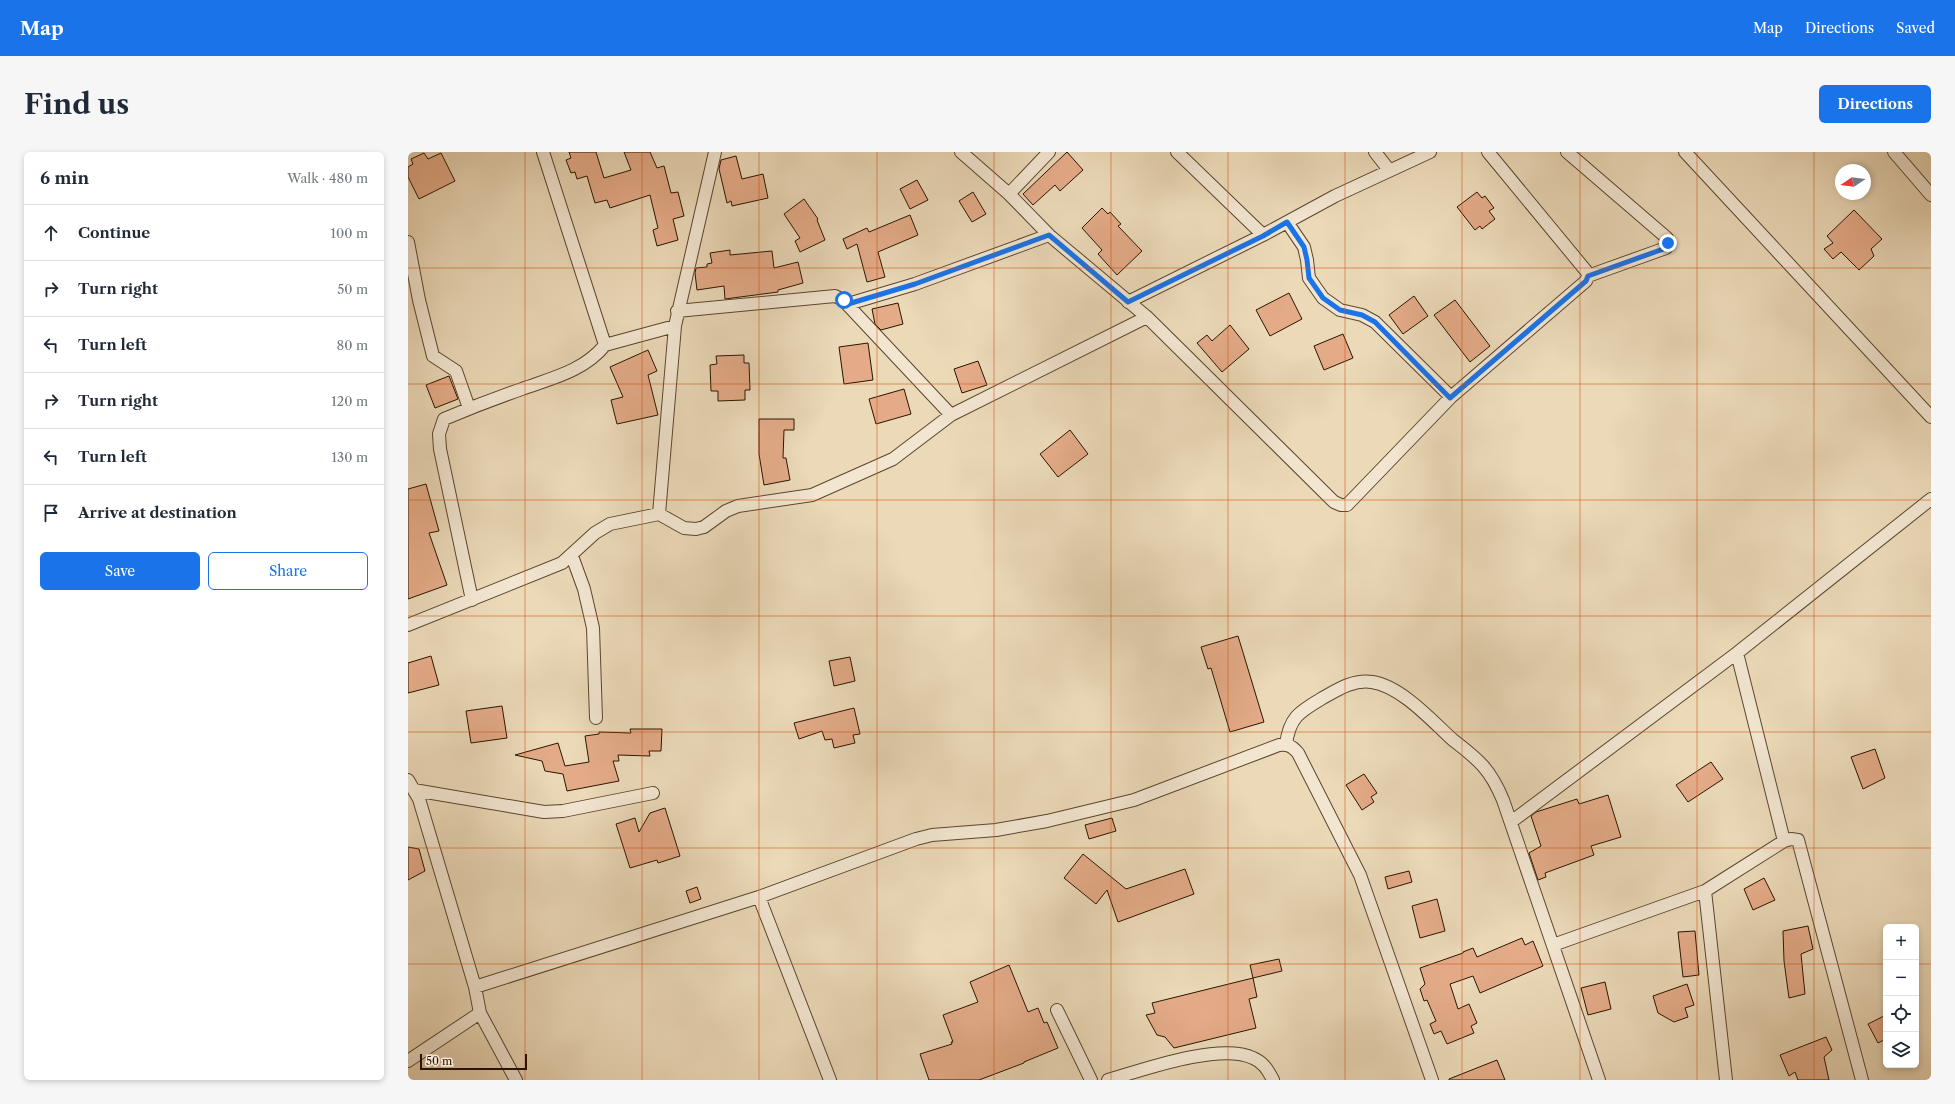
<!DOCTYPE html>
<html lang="en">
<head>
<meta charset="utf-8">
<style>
	body { margin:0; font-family:"Libre Caslon Text",serif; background:#f6f6f7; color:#1f2937 }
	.controls { position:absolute; right:12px; bottom:12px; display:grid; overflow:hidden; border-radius:6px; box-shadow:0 2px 6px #0003 }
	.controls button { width:36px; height:36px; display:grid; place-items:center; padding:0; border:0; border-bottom:1px solid #e0e1e3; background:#fff; color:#1f2937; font:20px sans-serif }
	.compass { position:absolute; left:1427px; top:12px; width:36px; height:36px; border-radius:50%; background:#fff; box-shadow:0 2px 6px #0003; rotate:257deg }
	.scale { position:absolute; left:12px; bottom:10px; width:107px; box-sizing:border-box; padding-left:4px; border:2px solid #2c1400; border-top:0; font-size:11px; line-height:14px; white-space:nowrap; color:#2c1400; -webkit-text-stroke:3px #f2e6d1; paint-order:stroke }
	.stop { position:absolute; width:12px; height:12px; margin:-9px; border:3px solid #1a73e8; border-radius:50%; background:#fff }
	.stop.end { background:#1a73e8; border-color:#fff; box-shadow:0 1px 4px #0008 }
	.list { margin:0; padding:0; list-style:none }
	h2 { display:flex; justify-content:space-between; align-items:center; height:52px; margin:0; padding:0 16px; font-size:17px }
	h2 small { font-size:13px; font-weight:400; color:#747a83 }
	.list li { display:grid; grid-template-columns:26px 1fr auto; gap:12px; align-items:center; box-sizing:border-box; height:56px; padding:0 16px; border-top:1px solid #e0e1e3 }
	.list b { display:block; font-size:15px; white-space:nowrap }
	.list em { font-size:13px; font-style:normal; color:#747a83 }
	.actions { display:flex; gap:8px; padding:12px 16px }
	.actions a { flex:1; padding:9px 0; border:1px solid #1a73e8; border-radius:6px; text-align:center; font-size:14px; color:#1a73e8 }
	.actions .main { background:#1a73e8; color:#fff }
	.icon { flex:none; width:22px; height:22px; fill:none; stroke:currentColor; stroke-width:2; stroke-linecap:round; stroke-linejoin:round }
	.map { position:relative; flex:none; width:1523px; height:928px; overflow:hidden; border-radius:6px }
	header { display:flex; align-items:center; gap:24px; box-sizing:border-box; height:56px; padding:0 20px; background:#1a73e8; color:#fff }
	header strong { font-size:19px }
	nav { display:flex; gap:22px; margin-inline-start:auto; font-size:14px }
	.intro { display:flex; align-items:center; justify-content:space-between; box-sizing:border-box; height:96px; padding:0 24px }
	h1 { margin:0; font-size:28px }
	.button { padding:10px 18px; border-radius:6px; background:#1a73e8; color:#fff; font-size:14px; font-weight:700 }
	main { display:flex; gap:24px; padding:0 24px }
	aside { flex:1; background:#fff; border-radius:6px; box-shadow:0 2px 6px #0003 }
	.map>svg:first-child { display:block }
	.building { fill:#e4ab88; stroke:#2c1400 }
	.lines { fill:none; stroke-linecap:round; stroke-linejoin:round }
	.street-casing { stroke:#5c452e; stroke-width:14 }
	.street { stroke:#f2e6d1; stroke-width:12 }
	.route { stroke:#1a73e8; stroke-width:5 }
	.grid { fill:none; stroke:#d5520b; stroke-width:1; stroke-opacity:0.55 }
</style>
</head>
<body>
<header>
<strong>Map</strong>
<nav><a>Map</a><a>Directions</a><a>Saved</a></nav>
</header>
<div class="intro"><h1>Find us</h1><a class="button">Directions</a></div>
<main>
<aside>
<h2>6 min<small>Walk · 480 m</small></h2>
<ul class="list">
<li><svg class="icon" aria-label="ahead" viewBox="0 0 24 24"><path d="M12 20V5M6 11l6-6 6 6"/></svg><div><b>Continue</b></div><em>100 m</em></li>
<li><svg class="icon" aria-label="right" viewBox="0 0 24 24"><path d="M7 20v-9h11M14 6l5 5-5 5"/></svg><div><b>Turn right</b></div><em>50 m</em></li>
<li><svg class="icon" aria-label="left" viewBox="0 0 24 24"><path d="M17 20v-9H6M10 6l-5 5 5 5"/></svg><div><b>Turn left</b></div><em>80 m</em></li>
<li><svg class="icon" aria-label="right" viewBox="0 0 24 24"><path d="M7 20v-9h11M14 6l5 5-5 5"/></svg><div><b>Turn right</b></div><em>120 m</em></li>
<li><svg class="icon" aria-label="left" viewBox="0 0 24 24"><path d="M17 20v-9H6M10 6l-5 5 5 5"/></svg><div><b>Turn left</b></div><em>130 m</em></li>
<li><svg class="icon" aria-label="arrive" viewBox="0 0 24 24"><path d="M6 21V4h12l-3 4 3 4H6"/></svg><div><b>Arrive at destination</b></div></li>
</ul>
<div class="actions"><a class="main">Save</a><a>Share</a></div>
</aside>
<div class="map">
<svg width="1523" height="928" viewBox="0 0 1523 928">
	<rect width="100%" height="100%" fill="#ebd9b8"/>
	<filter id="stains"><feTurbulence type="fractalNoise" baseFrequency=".005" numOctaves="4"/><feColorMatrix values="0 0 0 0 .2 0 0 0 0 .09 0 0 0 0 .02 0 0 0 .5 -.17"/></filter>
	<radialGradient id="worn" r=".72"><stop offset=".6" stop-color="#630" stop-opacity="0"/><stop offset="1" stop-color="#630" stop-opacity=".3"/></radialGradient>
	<path class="building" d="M 161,0 L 188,0 L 196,26 L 223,18 L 216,0 L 242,0 L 249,16 L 256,14 L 263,41 L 270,40 L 276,64 L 265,67 L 270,88 L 249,94 L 245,78 L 250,76 L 242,43 L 202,56 L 199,48 L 187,51 L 179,24 L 169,27 L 167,20 L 163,21 L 158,8 L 163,6 Z
		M 659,0 L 675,18 L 652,39 L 647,33 L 625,53 L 615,42 Z
		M 16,1 L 20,7 L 33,1 L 47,29 L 11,47 L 0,25 L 0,15 L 5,12 L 3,7 Z
		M 328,4 L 334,27 L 355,22 L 360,46 L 324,54 L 323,49 L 319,51 L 311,17 L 313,8 Z
		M 509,28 L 520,48 L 502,57 L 492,37 Z
		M 565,40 L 578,62 L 564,70 L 551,49 Z
		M 1069,40 L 1074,46 L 1077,44 L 1086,56 L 1081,59 L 1087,67 L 1074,77 L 1072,74 L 1067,78 L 1049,55 Z
		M 396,47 L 410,67 L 409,68 L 417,88 L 392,100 L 387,89 L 392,86 L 376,62 Z
		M 694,56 L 700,62 L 702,60 L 713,72 L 710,74 L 734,99 L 709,123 L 690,102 L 694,98 L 674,76 Z
		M 1446,58 L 1474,87 L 1463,97 L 1466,104 L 1451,118 L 1433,100 L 1425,107 L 1416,97 L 1425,91 L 1419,84 Z
		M 502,63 L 510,83 L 470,100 L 477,125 L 459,130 L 449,92 L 439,97 L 435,87 L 459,76 L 461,80 Z
		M 322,98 L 322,103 L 364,99 L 366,116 L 390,110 L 395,131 L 370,138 L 370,140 L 317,147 L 316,134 L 289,138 L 287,121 L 288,116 L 299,115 L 299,112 L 304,111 L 302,101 Z
		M 881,141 L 894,167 L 862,184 L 848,158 Z
		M 1006,144 L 1020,164 L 995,182 L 981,163 Z
		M 1047,148 L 1082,194 L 1062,210 L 1026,163 Z
		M 490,151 L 495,172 L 473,178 L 467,172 L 464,157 Z
		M 822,173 L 841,197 L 814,220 L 789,191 L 799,183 L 804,189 Z
		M 935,182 L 945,206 L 916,218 L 906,194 Z
		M 460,191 L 465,228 L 436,232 L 431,195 Z
		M 240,198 L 249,219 L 240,223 L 250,263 L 209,272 L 203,248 L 215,245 L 202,215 Z
		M 336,203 L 336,211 L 341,211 L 342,238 L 337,238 L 337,248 L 310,249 L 310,239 L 303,239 L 302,213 L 309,212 L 308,204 Z
		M 570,209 L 579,233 L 554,241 L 546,217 Z
		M 41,224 L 50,247 L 27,256 L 18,233 Z
		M 496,237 L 503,262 L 468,272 L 461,247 Z
		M 351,267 L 386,267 L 386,278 L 376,278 L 375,306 L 378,306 L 382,328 L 356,333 L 351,302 Z
		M 662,278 L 680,302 L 650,325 L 632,302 Z
		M 18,332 L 31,379 L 21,381 L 39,433 L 0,447 L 0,337 Z
		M 830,484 L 856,570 L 822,580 L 803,516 L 800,517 L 793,495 Z
		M 23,504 L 31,533 L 0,541 L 0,511 Z
		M 442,505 L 447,529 L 426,534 L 421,509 Z
		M 94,554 L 99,586 L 63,591 L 58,559 Z
		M 446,556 L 452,582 L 445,583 L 447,591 L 426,596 L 424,587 L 417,588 L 414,579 L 391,587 L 386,571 Z
		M 222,577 L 254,577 L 253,599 L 241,599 L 242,604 L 210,603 L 211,609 L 205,609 L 211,629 L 159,639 L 155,622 L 137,619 L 134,609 L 107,603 L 150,591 L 157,614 L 181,610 L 177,584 L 191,582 L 191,580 L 223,581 Z
		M 1467,597 L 1477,626 L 1455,637 L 1443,605 Z
		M 1303,610 L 1315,627 L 1280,650 L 1268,633 Z
		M 956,622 L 969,641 L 963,645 L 966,650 L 954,658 L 938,633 Z
		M 1200,643 L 1213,685 L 1183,694 L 1186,703 L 1137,721 L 1138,725 L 1130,728 L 1121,701 L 1133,694 L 1123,664 L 1128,660 L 1169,647 L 1171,652 Z
		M 257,656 L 272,704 L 250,711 L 249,708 L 222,716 L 208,672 L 227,666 L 231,680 L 242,661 Z
		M 704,666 L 708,679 L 681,687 L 677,673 Z
		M 0,695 L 11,697 L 17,719 L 0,728 Z
		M 675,702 L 718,737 L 777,717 L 786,742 L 710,770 L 699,738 L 688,752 L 656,726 Z
		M 1001,719 L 1004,730 L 980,737 L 977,725 Z
		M 1356,726 L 1367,748 L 1345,758 L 1336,737 Z
		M 289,735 L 293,747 L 282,751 L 278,739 Z
		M 1029,747 L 1037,779 L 1012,786 L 1004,754 Z
		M 1400,774 L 1405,797 L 1393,802 L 1397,842 L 1381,846 L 1376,809 L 1375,779 Z
		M 1287,779 L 1291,823 L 1275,825 L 1270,780 Z
		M 1114,786 L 1117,793 L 1125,789 L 1135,814 L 1072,841 L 1065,824 L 1042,832 L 1050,857 L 1061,852 L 1069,871 L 1063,874 L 1066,881 L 1039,892 L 1033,879 L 1026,882 L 1022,872 L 1028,869 L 1019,848 L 1016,849 L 1012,837 L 1017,832 L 1012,816 L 1055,801 L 1055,800 L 1065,796 L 1069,805 Z
		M 871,807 L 874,819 L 845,826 L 842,813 Z
		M 601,813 L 620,860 L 630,856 L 636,871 L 639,870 L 650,896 L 616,910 L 616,911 L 571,928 L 521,928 L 512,902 L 544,892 L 543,890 L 545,890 L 535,863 L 570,850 L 562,830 Z
		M 845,826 L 849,845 L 841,847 L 848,876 L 766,896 L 757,885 L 749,883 L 738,863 L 747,861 L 744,851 Z
		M 1197,830 L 1203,857 L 1180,863 L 1173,836 Z
		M 1279,832 L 1286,853 L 1277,856 L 1280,865 L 1266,870 L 1250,861 L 1245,844 Z
		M 1478,863 L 1478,887 L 1470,891 L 1460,872 Z
		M 1418,885 L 1424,898 L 1416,905 L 1421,928 L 1390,928 L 1387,920 L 1381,924 L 1372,903 Z
		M 1089,908 L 1097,928 L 1041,928 L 1041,927 Z"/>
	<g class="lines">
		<defs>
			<path id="street" d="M 135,0 L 197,193
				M 553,0 L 601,42 L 641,83 L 739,165 L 926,350 L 933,353 L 939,353 L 1043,245 L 1178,129 L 1180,124 L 1258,96 L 1260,91 L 1259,86 L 1159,0
				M 769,0 L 855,83
				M 967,0 L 981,18
				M 1080,0 L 1179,120 L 1180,124
				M 1277,0 L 1523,265
				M 1486,0 L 1523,43
				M 601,42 L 641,0
				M 879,70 L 896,95 L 899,108 L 901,126 L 915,146 L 932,158 L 954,163 L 967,170 L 1043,245
				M 0,90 L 11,148 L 25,204 L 48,219 L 61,256
				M 720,150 L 855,83 L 927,44 L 1022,0
				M 440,152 L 507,132 L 641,83
				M 269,159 L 427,144 L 435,148 L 543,263
				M 251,362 L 267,174 L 307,0
				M 164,404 L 176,437 L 185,476 L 188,566
				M 64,448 L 32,297 L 31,282 L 36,267 C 62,256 88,246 114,237 C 144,226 176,219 197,193 L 267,174
				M 0,473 L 154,411 L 187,381 L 202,372 L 251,362 L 276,376 L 288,377 L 296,375 L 318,359 L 330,354 L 404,343 L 485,307 L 543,263 L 739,165
				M 1329,501 L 1376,689
				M 878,593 C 881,566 891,560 913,547 C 929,538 945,527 964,530 C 993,534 1024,569 1045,588 C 1055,596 1066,604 1075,614 C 1084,624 1090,636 1095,648 L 1191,928
				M 0,628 L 11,647 L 67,835 L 72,861 L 108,928
				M 6,638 L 136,660 L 155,659 L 245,641
				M 1103,670 L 1329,501 L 1523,347
				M 1297,739 L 1318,928
				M 351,745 L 422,928
				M 1145,793 L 1297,739 L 1376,689 L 1383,687 L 1390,688 L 1454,928
				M 67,835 L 351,745 L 508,687 L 524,683 L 588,678 L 639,669 L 726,648 L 871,593 C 880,592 884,594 890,601 L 952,723 L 1024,928
				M 649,858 L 683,928
				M 0,909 L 72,861
				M 700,928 C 734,918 812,890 845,906 C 855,910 860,918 865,928"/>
		</defs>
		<use href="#street" class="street-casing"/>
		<use href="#street" class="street"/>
	</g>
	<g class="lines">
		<path class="route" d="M 436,148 L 440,152 L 507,132 L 641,83 L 720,150 L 855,84 L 879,70 L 896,95 L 899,108 L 901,126 L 915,146 L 932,158 L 954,163 L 967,170 L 1042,246 L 1178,129 L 1180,124 L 1258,96 L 1260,91"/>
	</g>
	<path class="grid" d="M 117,0 L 117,928M 234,0 L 234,928M 351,0 L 351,928M 469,0 L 469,928M 586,0 L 586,928M 703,0 L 703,928M 820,0 L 820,928M 937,0 L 937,928M 1054,0 L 1054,928M 1172,0 L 1172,928M 1289,0 L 1289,928M 1406,0 L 1406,928M 0,116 L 1523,116M 0,232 L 1523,232M 0,348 L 1523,348M 0,464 L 1523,464M 0,580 L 1523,580M 0,696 L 1523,696M 0,812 L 1478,812M 1508,812 L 1523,812"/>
	<rect width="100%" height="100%" filter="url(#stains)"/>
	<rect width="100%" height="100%" fill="url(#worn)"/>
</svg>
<div class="controls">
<button>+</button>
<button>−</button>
<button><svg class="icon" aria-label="locate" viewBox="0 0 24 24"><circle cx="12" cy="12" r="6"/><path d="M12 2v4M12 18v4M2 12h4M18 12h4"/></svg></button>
<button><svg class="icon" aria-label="layers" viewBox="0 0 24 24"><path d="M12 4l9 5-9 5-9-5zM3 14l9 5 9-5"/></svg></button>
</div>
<svg class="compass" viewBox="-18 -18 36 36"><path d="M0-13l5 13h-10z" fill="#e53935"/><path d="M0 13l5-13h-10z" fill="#747a83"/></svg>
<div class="scale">50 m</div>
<div class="stop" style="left:436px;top:148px"></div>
<div class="stop end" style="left:1260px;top:91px"></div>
</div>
</main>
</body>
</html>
